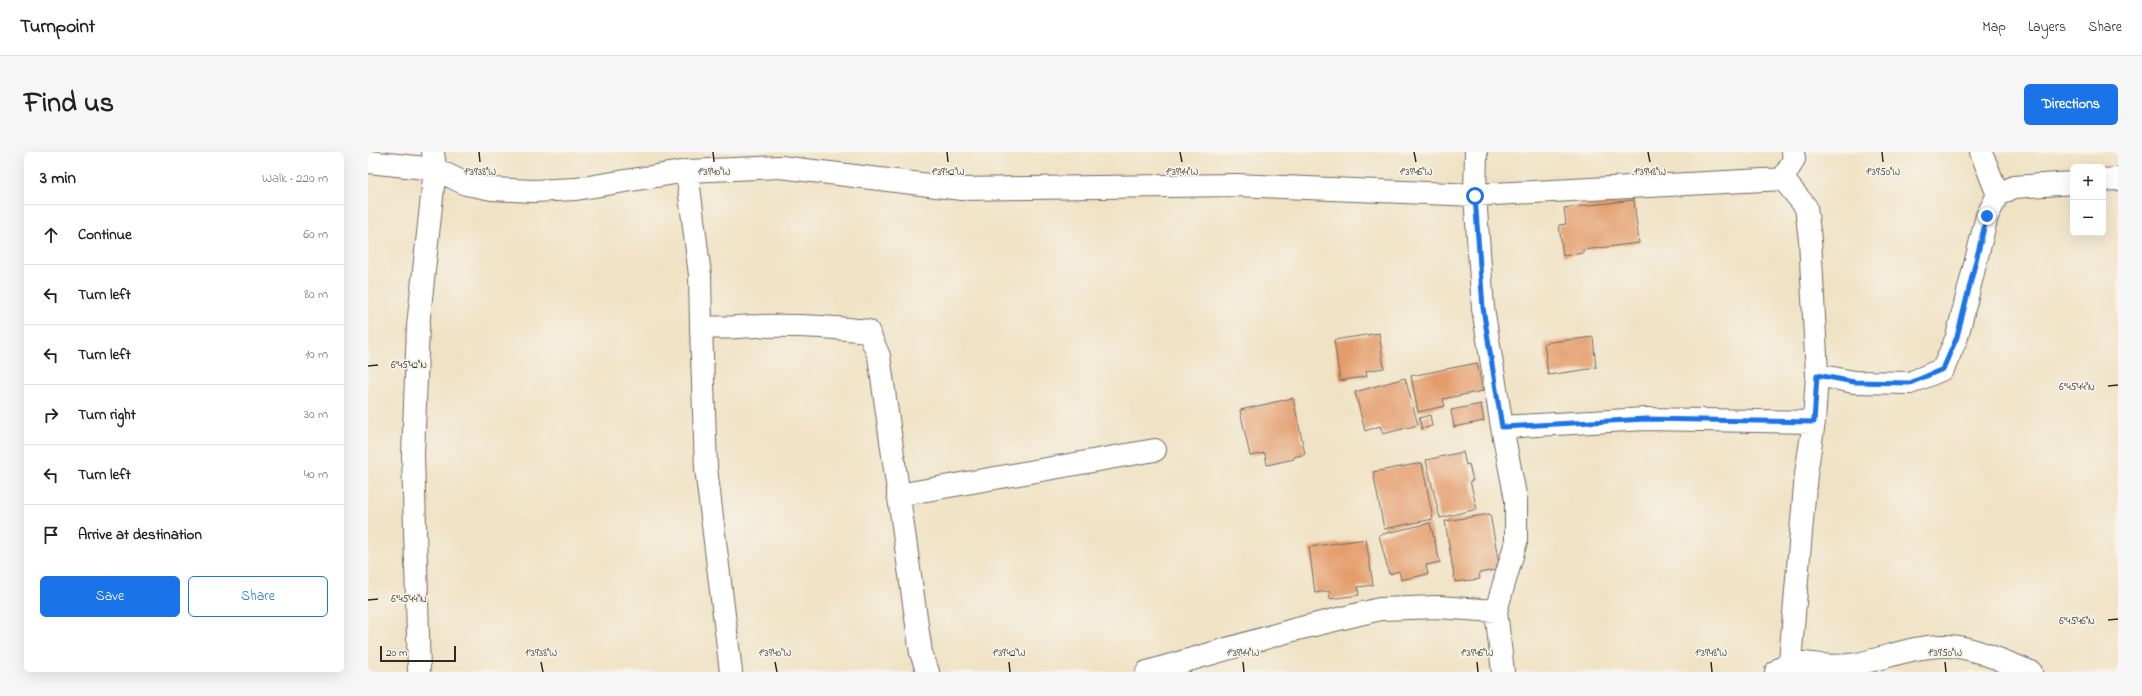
<!DOCTYPE html>
<html lang="en">
<head>
<meta charset="utf-8">
<style>
	body { margin:0; font-family:"Indie Flower",sans-serif; background:#f6f6f6; color:#222 }
	.controls { position:absolute; right:12px; top:12px; display:grid; overflow:hidden; border-radius:6px; box-shadow:0 4px 16px #0002 }
	.controls button { width:36px; height:36px; display:grid; place-items:center; padding:0; border:0; border-bottom:1px solid #e0e0e0; background:#fff; color:#222; font:20px sans-serif }
	.scale { position:absolute; left:12px; bottom:10px; width:76px; box-sizing:border-box; padding-left:4px; border:2px solid #2b2b2b; border-top:0; font-size:11px; line-height:14px; white-space:nowrap; color:#2b2b2b; -webkit-text-stroke:3px #f7f3e8; paint-order:stroke }
	.stop { position:absolute; width:12px; height:12px; margin:-9px; border:3px solid #1a73e8; border-radius:50%; background:#fff }
	.stop.end { background:#1a73e8; border-color:#fff; box-shadow:0 1px 4px #0008 }
	.list { margin:0; padding:0; list-style:none }
	h2 { display:flex; justify-content:space-between; align-items:center; height:52px; margin:0; padding:0 16px; font-size:17px }
	h2 small { font-size:13px; font-weight:400; color:#767676 }
	.list li { display:grid; grid-template-columns:26px 1fr auto; gap:12px; align-items:center; box-sizing:border-box; height:60px; padding:0 16px; border-top:1px solid #e0e0e0 }
	.list b { display:block; font-size:15px; white-space:nowrap }
	.list em { font-size:13px; font-style:normal; color:#767676 }
	.actions { display:flex; gap:8px; padding:12px 16px }
	.actions a { flex:1; padding:9px 0; border:1px solid #1a73e8; border-radius:6px; text-align:center; font-size:14px; color:#1a73e8 }
	.actions .main { background:#1a73e8; color:#fff }
	.icon { flex:none; width:22px; height:22px; fill:none; stroke:currentColor; stroke-width:2; stroke-linecap:round; stroke-linejoin:round }
	.map { position:relative; flex:none; width:1750px; height:520px; overflow:hidden; border-radius:6px }
	header { display:flex; align-items:center; gap:24px; box-sizing:border-box; height:56px; padding:0 20px; background:#fff; border-bottom:1px solid #e0e0e0 }
	header strong { font-size:19px }
	nav { display:flex; gap:22px; margin-inline-start:auto; font-size:14px }
	.intro { display:flex; align-items:center; justify-content:space-between; box-sizing:border-box; height:96px; padding:0 24px }
	h1 { margin:0; font-size:28px }
	.button { padding:10px 18px; border-radius:6px; background:#1a73e8; color:#fff; font-size:14px; font-weight:700 }
	main { display:flex; gap:24px; padding:0 24px }
	aside { flex:1; background:#fff; border-radius:6px; box-shadow:0 4px 16px #0002 }
	.map>svg:first-child { display:block }
	.building { fill:#e49c6c }
	.lines { fill:none; stroke-linecap:round; stroke-linejoin:round }
	.street-casing { stroke:#706b61; stroke-width:24 }
	.street { stroke:#fff; stroke-width:22 }
	.route { stroke:#1a73e8; stroke-width:5 }
	.ticks { fill:none; stroke:#2b2b2b; stroke-width:1.5 }
	.ticks-label { font-size:10px; text-anchor:middle; fill:#2b2b2b; stroke:#f7f3e8; stroke-width:3.5; stroke-linejoin:round; paint-order:stroke }
</style>
</head>
<body>
<header>
<strong>Turnpoint</strong>
<nav><a>Map</a><a>Layers</a><a>Share</a></nav>
</header>
<div class="intro"><h1>Find us</h1><a class="button">Directions</a></div>
<main>
<aside>
<h2>3 min<small>Walk · 220 m</small></h2>
<ul class="list">
<li><svg class="icon" aria-label="ahead" viewBox="0 0 24 24"><path d="M12 20V5M6 11l6-6 6 6"/></svg><div><b>Continue</b></div><em>60 m</em></li>
<li><svg class="icon" aria-label="left" viewBox="0 0 24 24"><path d="M17 20v-9H6M10 6l-5 5 5 5"/></svg><div><b>Turn left</b></div><em>80 m</em></li>
<li><svg class="icon" aria-label="left" viewBox="0 0 24 24"><path d="M17 20v-9H6M10 6l-5 5 5 5"/></svg><div><b>Turn left</b></div><em>10 m</em></li>
<li><svg class="icon" aria-label="right" viewBox="0 0 24 24"><path d="M7 20v-9h11M14 6l5 5-5 5"/></svg><div><b>Turn right</b></div><em>30 m</em></li>
<li><svg class="icon" aria-label="left" viewBox="0 0 24 24"><path d="M17 20v-9H6M10 6l-5 5 5 5"/></svg><div><b>Turn left</b></div><em>40 m</em></li>
<li><svg class="icon" aria-label="arrive" viewBox="0 0 24 24"><path d="M6 21V4h12l-3 4 3 4H6"/></svg><div><b>Arrive at destination</b></div></li>
</ul>
<div class="actions"><a class="main">Save</a><a>Share</a></div>
</aside>
<div class="map">
<svg width="1750" height="520" viewBox="0 0 1750 520">
	<rect width="100%" height="100%" fill="#f7f3e8"/>
	<filter id="ink" filterUnits="userSpaceOnUse"><feTurbulence type="fractalNoise" baseFrequency=".025" numOctaves="2"/><feDisplacementMap in="SourceGraphic" scale="8" xChannelSelector="R" yChannelSelector="G"/><feConvolveMatrix kernelMatrix="1 2 1 2 8 2 1 2 1" color-interpolation-filters="sRGB"/></filter>
	<filter id="wash" filterUnits="userSpaceOnUse"><feTurbulence type="fractalNoise" baseFrequency=".012" numOctaves="4" result="noise"/><feDisplacementMap in="SourceGraphic" scale="16" xChannelSelector="R" yChannelSelector="G"/><feGaussianBlur stdDeviation="0.9" result="paint"/><feColorMatrix in="noise" values="0 0 0 0 0 0 0 0 0 0 0 0 0 0 0 0 0 1.4 0 .05"/><feComposite in="paint" operator="in"/></filter>
	<g filter="url(#wash)">
		<rect width="100%" height="100%" fill="#f0e2c4"/>
		<g id="blocks">
			<path class="building" d="M 1266,48 L 1271,91 L 1215,98 L 1215,101 L 1195,104 L 1191,73 L 1198,72 L 1196,56 Z
				M 1011,181 L 1016,216 L 998,219 L 999,224 L 972,229 L 966,188 Z
				M 1225,185 L 1228,216 L 1180,223 L 1176,191 Z
				M 1109,211 L 1115,239 L 1075,247 L 1077,254 L 1050,260 L 1043,224 Z
				M 1037,226 L 1050,273 L 1015,282 L 1012,274 L 997,279 L 987,240 Z
				M 925,246 L 937,302 L 926,305 L 926,307 L 899,313 L 897,301 L 882,304 L 872,258 Z
				M 1113,252 L 1116,269 L 1086,275 L 1083,258 Z
				M 1062,263 L 1064,274 L 1054,277 L 1051,266 Z
				M 1095,300 L 1098,313 L 1101,312 L 1105,329 L 1102,329 L 1109,357 L 1072,366 L 1058,308 Z
				M 1054,311 L 1065,367 L 1016,377 L 1005,320 Z
				M 1122,362 L 1132,417 L 1111,421 L 1112,427 L 1087,430 L 1077,369 Z
				M 1062,371 L 1072,410 L 1058,413 L 1060,422 L 1033,428 L 1031,419 L 1021,422 L 1011,383 Z
				M 998,387 L 1005,433 L 990,435 L 991,443 L 962,447 L 961,439 L 947,441 L 941,395 Z"/>
		</g>
	</g>
	<g filter="url(#ink)">
		<use href="#blocks" fill-opacity="0" stroke="#706b61" stroke-width="1"/>
		<g class="lines">
			<defs>
				<path id="street" d="M 1108,0 L 1107,43 L 1115,156 L 1134,275 L 1148,348 L 1148,390 L 1128,459 L 1135,520
					M 1613,0 L 1630,43
					M 0,10 L 67,17 L 98,32 L 124,37 L 165,39 L 208,37 L 319,19 L 412,15 L 594,37 L 868,33 L 1107,43 L 1415,27
					M 319,19 L 332,123 L 333,174 C 355,178 369,174 391,174 C 427,173 464,175 500,179 L 511,204 L 553,501 L 560,520
					M 1415,27 L 1438,55 L 1442,88 L 1449,223
					M 1415,27 L 1426,7 L 1425,0
					M 1735,28 L 1750,27
					M 333,174 L 338,316 L 363,520
					M 1134,275 L 1278,267 L 1446,270
					M 530,343 L 787,298
					M 1422,509 C 1444,512 1467,516 1489,512 C 1519,506 1547,493 1579,494 C 1604,494 1639,511 1663,520
					M 51,520 L 45,303 L 50,174 L 67,17 L 65,0
					M 779,520 L 925,478 L 1012,457 L 1070,455 L 1128,459
					M 1408,520 L 1422,509 L 1438,322 L 1446,270 L 1449,223 L 1486,230 L 1542,231 L 1575,217 L 1589,185 L 1619,64 L 1630,43 L 1646,35 L 1705,31"/>
			</defs>
			<use href="#street" class="street-casing"/>
			<use href="#street" class="street"/>
		</g>
	</g>
	<g class="lines" filter="url(#ink)">
		<path class="route" d="M 1107,44 L 1115,156 L 1134,275 L 1278,267 L 1446,270 L 1449,223 L 1486,230 L 1542,231 L 1575,217 L 1589,185 L 1619,64"/>
	</g>
	<path class="ticks" d="M 111,0 L 112,10M 345,0 L 346,10M 579,0 L 580,10M 812,0 L 814,10M 1046,0 L 1048,10M 1280,0 L 1282,10M 1514,0 L 1515,10M 0,214 L 10,213M 1740,234 L 1750,233M 0,448 L 10,447M 1740,468 L 1750,467M 173,510 L 175,520M 407,510 L 409,520M 641,510 L 642,520M 875,510 L 876,520M 1109,510 L 1110,520M 1343,510 L 1344,520M 1577,510 L 1578,520"/>
	<g class="ticks-label">
		<text x="112" y="23">1°39'38"W</text>
		<text x="346" y="23">1°39'40"W</text>
		<text x="580" y="23">1°39'42"W</text>
		<text x="814" y="23">1°39'44"W</text>
		<text x="1048" y="23">1°39'46"W</text>
		<text x="1282" y="23">1°39'48"W</text>
		<text x="1515" y="23">1°39'50"W</text>
		<text x="41" y="216">6°45'42"N</text>
		<text x="1709" y="238">6°45'44"N</text>
		<text x="41" y="450">6°45'44"N</text>
		<text x="1709" y="472">6°45'46"N</text>
		<text x="173" y="504">1°39'38"W</text>
		<text x="407" y="504">1°39'40"W</text>
		<text x="641" y="504">1°39'42"W</text>
		<text x="875" y="504">1°39'44"W</text>
		<text x="1109" y="504">1°39'46"W</text>
		<text x="1343" y="504">1°39'48"W</text>
		<text x="1577" y="504">1°39'50"W</text>
	</g>
</svg>
<div class="controls">
<button>+</button>
<button>−</button>
</div>
<div class="scale">20 m</div>
<div class="stop" style="left:1107px;top:44px"></div>
<div class="stop end" style="left:1619px;top:64px"></div>
</div>
</main>
</body>
</html>
